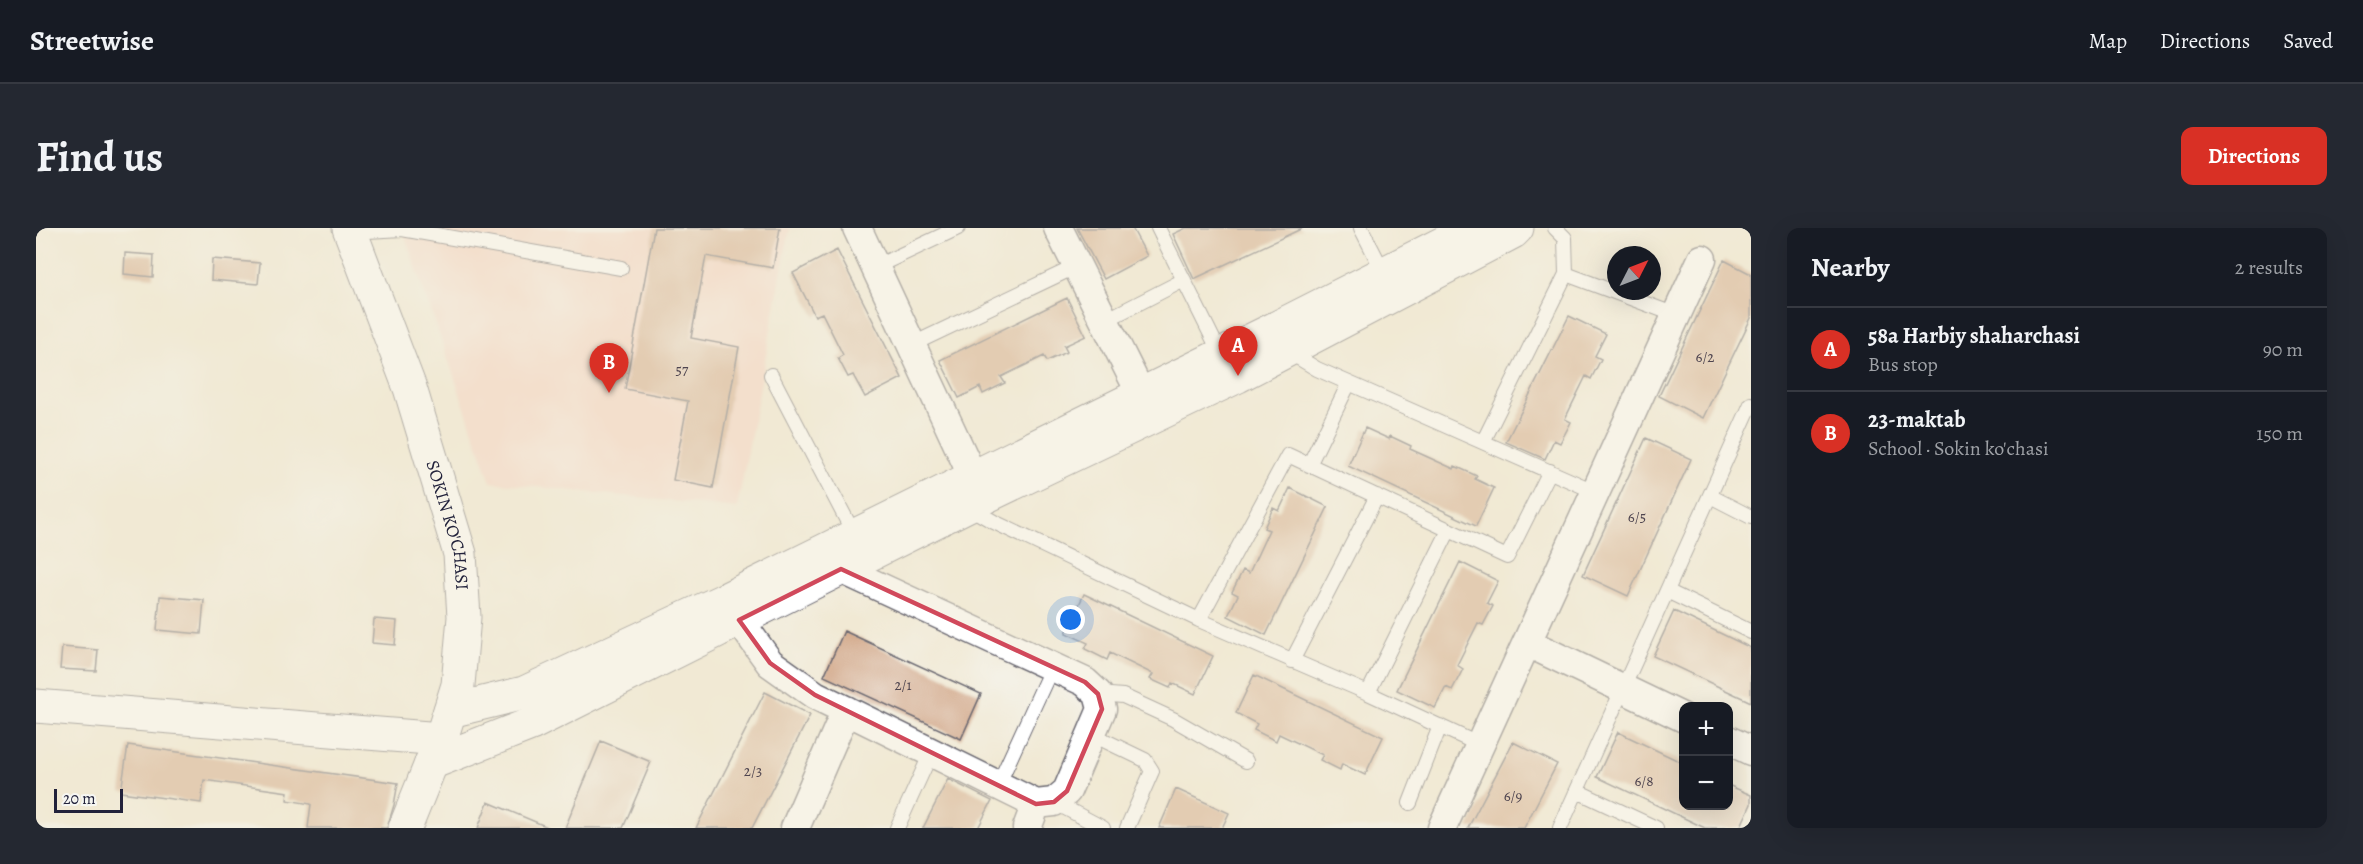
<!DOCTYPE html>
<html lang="en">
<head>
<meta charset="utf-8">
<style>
	body { margin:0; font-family:Alegreya,serif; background:#242831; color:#f1f3f6 }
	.controls { position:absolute; right:18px; bottom:18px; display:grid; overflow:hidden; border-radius:12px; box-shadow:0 6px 24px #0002 }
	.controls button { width:54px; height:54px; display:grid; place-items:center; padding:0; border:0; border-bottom:2px solid #363941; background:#171b24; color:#f1f3f6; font:30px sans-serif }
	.compass { position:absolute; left:1571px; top:18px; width:54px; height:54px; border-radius:50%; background:#171b24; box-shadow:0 6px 24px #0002; rotate:48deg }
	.scale { position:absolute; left:18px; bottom:15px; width:69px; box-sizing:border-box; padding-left:6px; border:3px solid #22223b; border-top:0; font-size:16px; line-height:21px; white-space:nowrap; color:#22223b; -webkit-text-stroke:4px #f6f6f2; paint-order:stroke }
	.you { position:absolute; left:1035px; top:392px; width:21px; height:21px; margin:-15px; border:4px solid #fff; border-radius:50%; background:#1a73e8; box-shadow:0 0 0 9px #1a73e833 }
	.badge { display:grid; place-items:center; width:39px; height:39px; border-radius:50%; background:#d93025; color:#fff; font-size:20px; font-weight:700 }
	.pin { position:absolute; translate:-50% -50px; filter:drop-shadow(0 2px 3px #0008) }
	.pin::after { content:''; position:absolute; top:32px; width:21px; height:18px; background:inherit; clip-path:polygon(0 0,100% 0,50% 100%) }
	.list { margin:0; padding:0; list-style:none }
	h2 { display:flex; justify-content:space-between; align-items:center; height:78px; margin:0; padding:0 24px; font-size:26px }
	h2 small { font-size:20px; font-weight:400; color:#9ea1a6 }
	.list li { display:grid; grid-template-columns:39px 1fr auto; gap:18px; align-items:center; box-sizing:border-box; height:84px; padding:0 24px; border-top:2px solid #363941 }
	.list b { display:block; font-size:22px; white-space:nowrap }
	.list p { margin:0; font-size:20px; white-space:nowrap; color:#9ea1a6 }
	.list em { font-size:20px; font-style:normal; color:#9ea1a6 }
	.map { position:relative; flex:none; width:1715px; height:600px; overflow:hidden; border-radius:12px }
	header { display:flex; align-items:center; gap:36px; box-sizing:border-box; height:84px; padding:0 30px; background:#171b24; border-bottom:2px solid #363941 }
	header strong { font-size:28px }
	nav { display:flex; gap:33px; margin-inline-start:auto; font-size:21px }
	.intro { display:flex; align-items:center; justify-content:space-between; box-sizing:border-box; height:144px; padding:0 36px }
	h1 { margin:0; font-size:42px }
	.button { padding:15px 27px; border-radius:12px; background:#d93025; color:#fff; font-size:21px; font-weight:700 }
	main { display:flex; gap:36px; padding:0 36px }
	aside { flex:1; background:#171b24; border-radius:12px; box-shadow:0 6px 24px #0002 }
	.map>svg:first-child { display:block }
	.built { fill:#f5d2c3 }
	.building { fill:#d3a98a }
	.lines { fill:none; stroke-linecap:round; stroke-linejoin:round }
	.service-casing { stroke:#6a6871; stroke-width:16 }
	.minor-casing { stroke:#6a6871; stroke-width:31 }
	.tertiary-casing { stroke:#6a6871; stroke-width:35 }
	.service { stroke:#fff; stroke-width:14 }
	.minor { stroke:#fff; stroke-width:28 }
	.tertiary { stroke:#fff; stroke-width:33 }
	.marked { fill:none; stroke:#d1495b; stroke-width:4.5; stroke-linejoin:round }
	.labels { text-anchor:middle; stroke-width:5; stroke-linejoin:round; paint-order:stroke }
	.number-label { font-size:15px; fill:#4e444f }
	.street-label { font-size:18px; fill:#22223b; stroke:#f6f6f2 }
</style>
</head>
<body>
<header>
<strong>Streetwise</strong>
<nav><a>Map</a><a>Directions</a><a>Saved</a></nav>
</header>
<div class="intro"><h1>Find us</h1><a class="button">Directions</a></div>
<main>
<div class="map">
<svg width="1715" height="600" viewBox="0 0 1715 600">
	<rect width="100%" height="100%" fill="#f6f6f2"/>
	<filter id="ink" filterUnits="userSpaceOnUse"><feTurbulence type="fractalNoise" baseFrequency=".0167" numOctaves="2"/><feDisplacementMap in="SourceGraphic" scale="12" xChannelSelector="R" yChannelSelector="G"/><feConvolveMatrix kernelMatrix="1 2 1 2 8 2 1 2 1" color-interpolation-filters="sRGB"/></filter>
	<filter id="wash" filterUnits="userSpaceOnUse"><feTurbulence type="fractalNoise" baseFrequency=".008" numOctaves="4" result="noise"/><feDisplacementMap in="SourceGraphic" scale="24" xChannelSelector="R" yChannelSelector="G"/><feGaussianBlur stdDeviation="1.35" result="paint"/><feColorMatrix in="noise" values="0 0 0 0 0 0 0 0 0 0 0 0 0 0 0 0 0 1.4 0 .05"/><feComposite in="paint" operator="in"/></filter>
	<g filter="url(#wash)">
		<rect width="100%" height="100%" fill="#f1e9d4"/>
		<path class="built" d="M 366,0 L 754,0 L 701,280 L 455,254 Z"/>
		<g id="blocks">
			<path class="building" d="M 618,0 L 744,0 L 737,40 L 670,28 L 655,110 L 703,119 L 677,260 L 637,252 L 652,173 L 589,161 Z
				M 1041,0 L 1096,0 L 1111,28 L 1068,51 Z
				M 1150,0 L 1267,0 L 1158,51 L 1137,6 Z
				M 801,22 L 866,150 L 829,169 L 817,147 L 812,149 L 802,130 L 807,127 L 786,85 L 779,88 L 757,45 Z
				M 89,25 L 118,27 L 117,49 L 88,46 Z
				M 176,31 L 224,35 L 222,56 L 175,52 Z
				M 1688,32 L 1715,46 L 1715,90 L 1667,190 L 1623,168 Z
				M 1031,70 L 1050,108 L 1028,118 L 1031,124 L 1011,133 L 1008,128 L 965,149 L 969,155 L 947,166 L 944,159 L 923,170 L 904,132 Z
				M 1533,88 L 1570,106 L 1559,128 L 1565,131 L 1555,151 L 1550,148 L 1529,191 L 1535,194 L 1524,215 L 1518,212 L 1509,231 L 1470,214 Z
				M 1329,200 L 1353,211 L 1354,208 L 1375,218 L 1374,221 L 1418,241 L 1419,238 L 1441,248 L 1439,251 L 1458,260 L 1440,298 L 1312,238 Z
				M 1610,210 L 1655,231 L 1592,368 L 1547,347 Z
				M 1254,260 L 1292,279 L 1230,407 L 1192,388 L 1202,367 L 1196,364 L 1207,342 L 1213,345 L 1233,302 L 1228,300 L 1237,280 L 1243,283 Z
				M 1424,334 L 1462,353 L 1451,375 L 1457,378 L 1447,397 L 1442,395 L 1421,437 L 1427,441 L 1416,462 L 1410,459 L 1399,480 L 1361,462 Z
				M 1048,366 L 1177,428 L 1159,466 L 1136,455 L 1134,460 L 1114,451 L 1117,446 L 1074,425 L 1071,432 L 1049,421 L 1052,415 L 1030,405 Z
				M 124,368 L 168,372 L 165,406 L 121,402 Z
				M 1638,383 L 1715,420 L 1715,474 L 1617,428 Z
				M 338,391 L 361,393 L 359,417 L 336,415 Z
				M 808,403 L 945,466 L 925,511 L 788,448 Z
				M 26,419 L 62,422 L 60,443 L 24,441 Z
				M 1218,447 L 1347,509 L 1329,547 L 1306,536 L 1304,542 L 1284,532 L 1287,527 L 1243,506 L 1240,513 L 1218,502 L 1221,496 L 1200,485 Z
				M 729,464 L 774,487 L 716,600 L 660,600 Z
				M 1582,504 L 1647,535 L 1647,578 L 1692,578 L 1692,557 L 1715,567 L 1715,576 L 1704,600 L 1669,600 L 1561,549 Z
				M 565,513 L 615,534 L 587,600 L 529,600 Z
				M 1477,514 L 1521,536 L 1488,600 L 1432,600 Z
				M 92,517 L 362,555 L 358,577 L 351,600 L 272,600 L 275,576 L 251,572 L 252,564 L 168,552 L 165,575 L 85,564 Z
				M 912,551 L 956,573 L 942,600 L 887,600 Z
				M 1140,561 L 1193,585 L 1186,600 L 1123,600 Z
				M 452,574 L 514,600 L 442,600 Z"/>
		</g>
	</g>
	<g filter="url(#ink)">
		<use href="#blocks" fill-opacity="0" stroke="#6a6871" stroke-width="1.5"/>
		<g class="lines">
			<defs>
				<path id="service" d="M 1122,0 L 1185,127
					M 1325,0 L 1348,45
					M 1519,0 L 1529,10 L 1530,46
					M 314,4 L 366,1 L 585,40
					M 839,39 L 922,0
					M 1068,93 L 1148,52
					M 875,117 L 1041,38
					M 1253,124 L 1281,141 L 1560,264
					M 735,147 L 819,308
					M 1447,214 L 1530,46 L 1640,87
					M 1273,237 L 1313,155
					M 1674,268 L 1715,289
					M 932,279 L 958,294 L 1163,392 L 1332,465 L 1444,517
					M 1413,302 L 1471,329 L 1514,243
					M 1631,363 L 1715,404
					M 1163,392 L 1252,227 L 1413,302 L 1332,465
					M 1256,433 L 1341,268
					M 1062,466 L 1087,468 L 1137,491 L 1210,533
					M 1055,506 L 1109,532 L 1116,543 L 1091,600
					M 962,557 L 1016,439
					M 1541,563 L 1620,600
					M 1018,574 L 1067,600
					M 1374,575 L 1404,498
					M 861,600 L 895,525
					M 1524,600 L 1715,176"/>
				<path id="minor" d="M 821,0 L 937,249
					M 1022,0 L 1105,166
					M 805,341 L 1049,454 L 1062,466 L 1066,481 L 1031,563 L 1018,574 L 1000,576
					M 703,392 L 734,435 L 779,467 L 1000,576 L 991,600
					M 1492,415 L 1648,490
					M 1692,512 L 1715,523
					M 759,600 L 810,482
					M 1406,600 L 1666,31"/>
				<g id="tertiary">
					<path id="s1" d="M 313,0 L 374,160 L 424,326 L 428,389 L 422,457 L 405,511 L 369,600"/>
					<path d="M 0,478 L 405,511"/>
					<path d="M 414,483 L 488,465 L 688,372 L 1234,103 L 1437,0"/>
					<path d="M 395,535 L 495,496 L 930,278 L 1202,148 L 1477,4 L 1481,0"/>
				</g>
			</defs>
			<use href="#service" class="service-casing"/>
			<use href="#minor" class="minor-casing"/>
			<use href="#tertiary" class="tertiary-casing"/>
			<use href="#service" class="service"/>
			<use href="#minor" class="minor"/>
			<use href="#tertiary" class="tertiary"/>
		</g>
	</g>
	<path d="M0 0H1715V600H0ZM 805,341 L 1049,454 L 1062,466 L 1066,481 L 1031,563 L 1018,574 L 1000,576 L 779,467 L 734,435 L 703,392 Z" fill="#f1e9d4" fill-opacity=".55" fill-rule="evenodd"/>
	<path class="marked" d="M 805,341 L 1049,454 L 1062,466 L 1066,481 L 1031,563 L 1018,574 L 1000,576 L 779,467 L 734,435 L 703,392 Z"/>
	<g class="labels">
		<g class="number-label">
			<text x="1669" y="134">6/2</text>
			<text x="646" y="147">57</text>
			<text x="1601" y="294">6/5</text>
			<text x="867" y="462">2/1</text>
			<text x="717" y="548">2/3</text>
			<text x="1608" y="558">6/8</text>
			<text x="1477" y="573">6/9</text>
		</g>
		<g class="street-label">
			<text dy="6" stroke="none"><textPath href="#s1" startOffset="314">SOKIN KO'CHASI</textPath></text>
		</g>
	</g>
</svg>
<div class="controls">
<button>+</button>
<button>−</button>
</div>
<svg class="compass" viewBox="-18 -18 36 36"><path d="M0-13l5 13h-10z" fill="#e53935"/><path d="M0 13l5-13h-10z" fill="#9ea1a6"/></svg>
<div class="scale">20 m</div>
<div class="you"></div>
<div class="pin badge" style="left:1202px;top:148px">A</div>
<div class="pin badge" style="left:573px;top:165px">B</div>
</div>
<aside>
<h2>Nearby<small>2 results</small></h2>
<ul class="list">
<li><span class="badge">A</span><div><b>58a Harbiy shaharchasi</b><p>Bus stop</p></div><em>90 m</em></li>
<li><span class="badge">B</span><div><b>23-maktab</b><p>School · Sokin ko'chasi</p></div><em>150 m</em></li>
</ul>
</aside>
</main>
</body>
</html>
